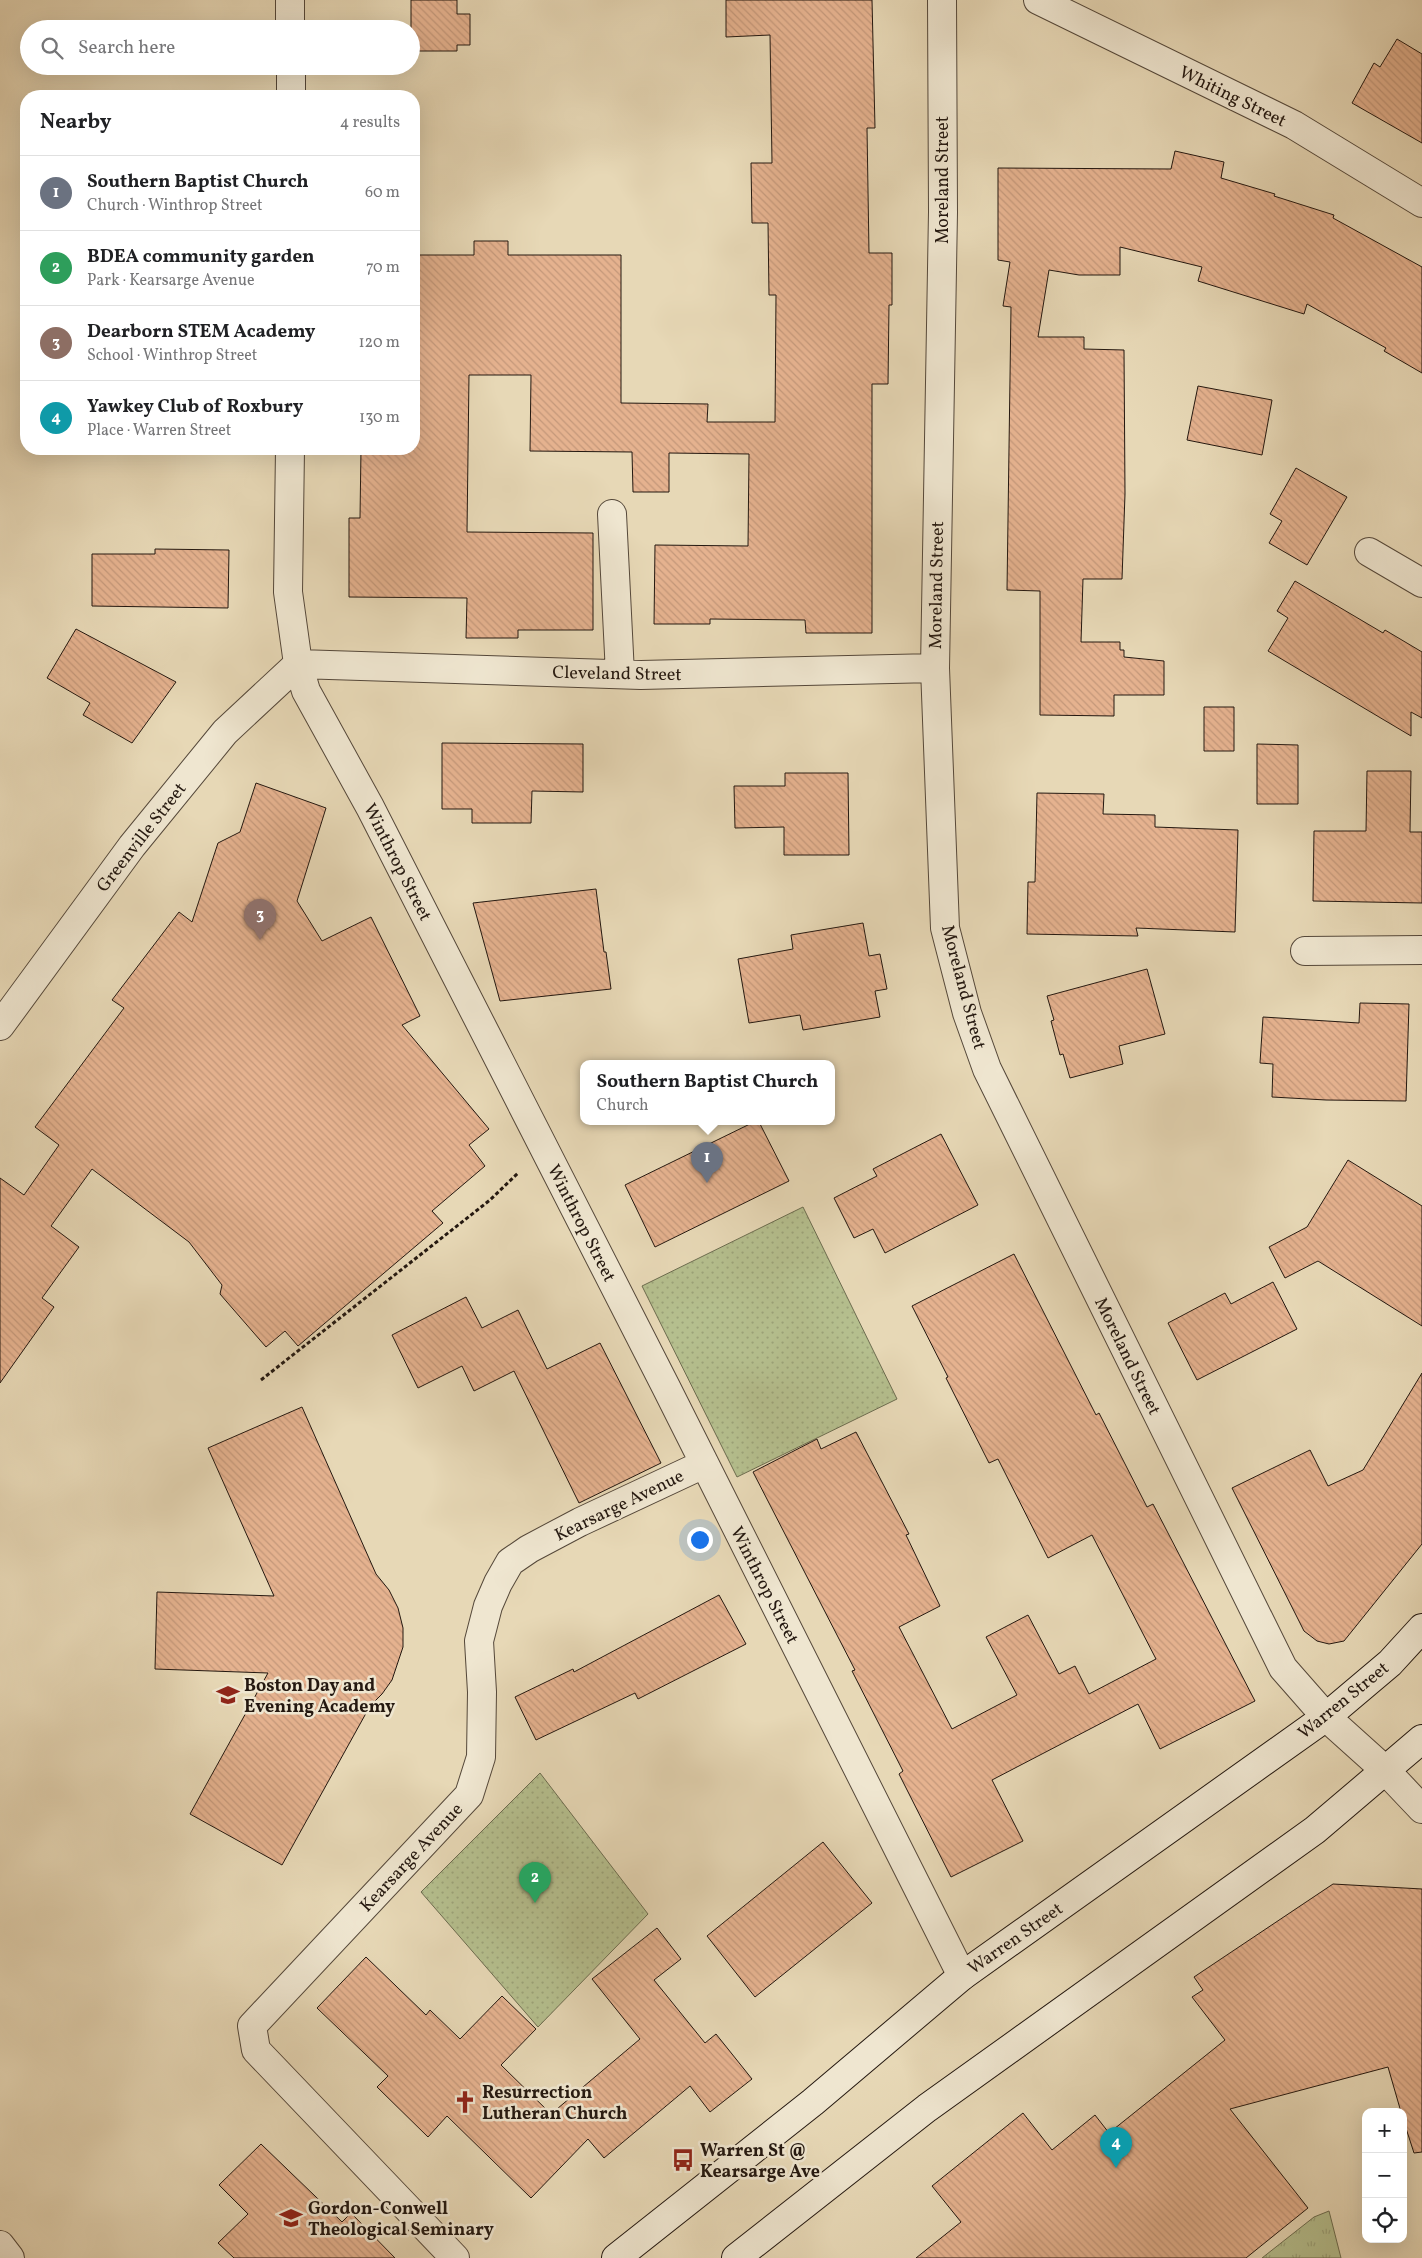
<!DOCTYPE html>
<html lang="en">
<head>
<meta charset="utf-8">
<style>
	body { margin:0; font-family:Vollkorn,serif; background:#f6f6f6; color:#202124 }
	.controls { position:absolute; right:15px; bottom:15px; display:grid; overflow:hidden; border-radius:10px; box-shadow:0 5px 20px #0002 }
	.controls button { width:45px; height:45px; display:grid; place-items:center; padding:0; border:0; border-bottom:1px solid #e0e0e0; background:#fff; color:#202124; font:25px sans-serif }
	.you { position:absolute; left:699px; top:1539px; width:18px; height:18px; margin:-12px; border:4px solid #fff; border-radius:50%; background:#1a73e8; box-shadow:0 0 0 8px #1a73e833 }
	.badge { display:grid; place-items:center; width:32px; height:32px; border-radius:50%; background:#8f2418; color:#fff; font-size:16px; font-weight:700 }
	.pin { position:absolute; translate:-50% -41px; filter:drop-shadow(0 1px 2px #0008) }
	.pin::after { content:''; position:absolute; top:26px; width:18px; height:15px; background:inherit; clip-path:polygon(0 0,100% 0,50% 100%) }
	.popup { position:absolute; left:580px; top:1060px; width:255px; height:65px; box-sizing:border-box; display:grid; place-content:center; border-radius:10px; background:#fff; filter:drop-shadow(0 1px 4px #0005); font-size:16px; white-space:nowrap; color:#757577 }
	.popup b { font-size:19px; color:#202124 }
	.popup::after { content:''; position:absolute; left:50%; top:100%; margin-left:-10px; border:10px solid transparent; border-top-color:#fff }
	.list { margin:0; padding:0; list-style:none }
	h2 { display:flex; justify-content:space-between; align-items:center; height:65px; margin:0; padding:0 20px; font-size:21px }
	h2 small { font-size:16px; font-weight:400; color:#757577 }
	.list li { display:grid; grid-template-columns:32px 1fr auto; gap:15px; align-items:center; box-sizing:border-box; height:75px; padding:0 20px; border-top:1px solid #e0e0e0 }
	.list b { display:block; font-size:19px; white-space:nowrap }
	.list p { margin:0; font-size:16px; white-space:nowrap; color:#757577 }
	.list em { font-size:16px; font-style:normal; color:#757577 }
	.icon { flex:none; width:28px; height:28px; fill:none; stroke:currentColor; stroke-width:2; stroke-linecap:round; stroke-linejoin:round }
	.map { position:relative; flex:none; width:1422px; height:2258px; overflow:hidden }
	.search { position:absolute; background:#fff; box-shadow:0 5px 20px #0002; left:20px; top:20px; width:400px; height:55px; display:flex; align-items:center; gap:12px; box-sizing:border-box; padding:0 18px; border-radius:28px; color:#757577; font-size:19px }
	.panel { position:absolute; background:#fff; box-shadow:0 5px 20px #0002; left:20px; top:90px; width:400px; height:365px; border-radius:20px }
	.map>svg:first-child { display:block }
	.park { fill:url(#park-tufts); stroke:#6c6c4f }
	.garden { fill:url(#garden-dots); stroke:#6c6c4f }
	.building { fill:url(#building-back-hatch); stroke:#241810 }
	.lines { fill:none; stroke-linecap:round; stroke-linejoin:round }
	.street-casing { stroke:#55483a; stroke-width:30 }
	.secondary-casing { stroke:#241810; stroke-width:30 }
	.path { stroke:#241810; stroke-width:3; stroke-dasharray:4 2.5; stroke-linecap:butt }
	.street { stroke:#efe6d0; stroke-width:28 }
	.secondary { stroke:#efe6d0; stroke-width:28 }
	.labels { text-anchor:middle; stroke-width:5; stroke-linejoin:round; paint-order:stroke }
	.street-label { font-size:18px; fill:#241810; stroke:#efe6d0 }
	.poi-label { font-size:18px; font-weight:bold; fill:#241810; stroke:#efe6d0; text-anchor:start }
</style>
</head>
<body>
<div class="map">
<svg width="1422" height="2258" viewBox="0 0 1422 2258">
	<defs>
		<pattern id="park-tufts" width="24" height="20" patternUnits="userSpaceOnUse" patternTransform="scale(1.25)"><rect width="24" height="20" fill="#b5bf8e"/><path d="M3 7l-1-3M5 7V3M7 7l1-3M15 17l-1-3M17 17v-4M19 17l1-3" fill="none" stroke="#9ca379"/></pattern>
		<pattern id="garden-dots" width="8" height="8" patternUnits="userSpaceOnUse" patternTransform="scale(1.25)"><rect width="8" height="8" fill="#b5bf8e"/><path d="M2 2h.1M6 6h.1" fill="none" stroke="#9ca379" stroke-width="1.8" stroke-linecap="round"/></pattern>
		<pattern id="building-back-hatch" width="6" height="6" patternUnits="userSpaceOnUse" patternTransform="scale(1.25)"><rect width="6" height="6" fill="#e5b28f"/><path d="M-1 5l2 2M0 0l6 6M5-1l2 2" fill="none" stroke="#c4987a"/></pattern>
	</defs>
	<rect width="100%" height="100%" fill="#e7d8b6"/>
	<filter id="stains"><feTurbulence type="fractalNoise" baseFrequency=".004" numOctaves="4"/><feColorMatrix values="0 0 0 0 .2 0 0 0 0 .09 0 0 0 0 .02 0 0 0 .5 -.17"/></filter>
	<radialGradient id="worn" r=".72"><stop offset=".6" stop-color="#630" stop-opacity="0"/><stop offset="1" stop-color="#630" stop-opacity=".3"/></radialGradient>
	<path class="park" d="M 1329,2211 L 1341,2258 L 1262,2258 L 1314,2217 Z"/>
	<path class="garden" d="M 803,1207 L 897,1399 L 737,1477 L 642,1286 Z
		M 540,1773 L 648,1914 L 538,2027 L 421,1892 Z"/>
	<path class="building" d="M 411,0 L 457,0 L 457,14 L 470,14 L 470,45 L 457,45 L 457,51 L 411,51 Z
		M 726,0 L 872,0 L 875,128 L 867,128 L 869,253 L 892,253 L 892,305 L 889,305 L 888,384 L 872,384 L 872,633 L 806,633 L 805,620 L 710,619 L 710,624 L 654,624 L 655,545 L 748,546 L 749,454 L 669,453 L 669,492 L 633,492 L 632,452 L 530,451 L 531,375 L 469,375 L 467,532 L 593,533 L 593,630 L 518,630 L 518,638 L 466,638 L 467,598 L 349,597 L 349,518 L 360,518 L 361,449 L 414,449 L 414,255 L 474,255 L 474,241 L 508,241 L 508,255 L 621,255 L 621,403 L 708,404 L 707,422 L 775,422 L 776,295 L 769,295 L 768,223 L 752,223 L 751,163 L 772,163 L 770,35 L 726,37 Z
		M 1397,39 L 1422,54 L 1422,143 L 1352,103 L 1374,63 L 1380,67 Z
		M 1175,151 L 1224,162 L 1221,178 L 1275,194 L 1274,196 L 1334,215 L 1333,218 L 1422,267 L 1422,373 L 1384,351 L 1386,348 L 1307,304 L 1304,314 L 1198,281 L 1202,267 L 1120,247 L 1120,275 L 1079,275 L 1049,270 L 1038,337 L 1084,337 L 1084,349 L 1124,350 L 1125,494 L 1122,579 L 1083,579 L 1081,642 L 1120,642 L 1120,650 L 1124,650 L 1124,657 L 1164,661 L 1164,695 L 1114,695 L 1114,716 L 1040,715 L 1040,591 L 1007,590 L 1011,307 L 1003,306 L 1010,262 L 998,260 L 998,168 L 1171,169 Z
		M 1198,386 L 1272,400 L 1262,455 L 1187,440 Z
		M 1296,468 L 1347,497 L 1307,565 L 1269,543 L 1282,521 L 1270,514 Z
		M 155,549 L 229,550 L 228,608 L 92,606 L 92,554 L 155,554 Z
		M 1295,581 L 1383,633 L 1385,630 L 1422,652 L 1422,718 L 1411,712 L 1411,736 L 1268,651 L 1288,618 L 1277,611 Z
		M 76,629 L 176,682 L 132,743 L 83,715 L 90,703 L 47,678 Z
		M 1204,707 L 1234,707 L 1234,751 L 1204,751 Z
		M 442,743 L 583,744 L 583,792 L 532,791 L 531,823 L 472,823 L 472,809 L 442,809 Z
		M 1257,744 L 1298,745 L 1298,804 L 1257,804 Z
		M 1367,771 L 1411,771 L 1410,832 L 1422,832 L 1422,903 L 1313,901 L 1314,831 L 1366,831 Z
		M 785,773 L 848,773 L 849,855 L 784,855 L 784,827 L 735,828 L 734,786 L 785,786 Z
		M 256,783 L 326,808 L 297,901 L 322,941 L 371,917 L 420,1016 L 402,1025 L 489,1129 L 469,1145 L 485,1166 L 432,1211 L 443,1223 L 298,1346 L 285,1331 L 266,1347 L 220,1294 L 222,1285 L 189,1242 L 92,1169 L 51,1226 L 79,1247 L 42,1298 L 54,1307 L 0,1383 L 0,1178 L 24,1195 L 59,1145 L 35,1127 L 124,1008 L 112,1000 L 179,912 L 192,922 L 218,843 L 240,832 Z
		M 1037,793 L 1104,794 L 1103,814 L 1155,815 L 1155,827 L 1238,830 L 1235,932 L 1136,928 L 1138,936 L 1027,934 L 1028,882 L 1035,882 Z
		M 596,889 L 604,952 L 606,952 L 611,989 L 500,1001 L 473,903 Z
		M 863,923 L 869,956 L 880,954 L 887,989 L 875,991 L 880,1017 L 803,1030 L 800,1015 L 749,1023 L 738,959 L 793,949 L 791,935 Z
		M 1147,969 L 1165,1034 L 1119,1046 L 1123,1064 L 1070,1078 L 1063,1054 L 1060,1055 L 1051,1021 L 1054,1020 L 1047,996 Z
		M 1360,1003 L 1409,1004 L 1406,1101 L 1326,1100 L 1272,1097 L 1273,1064 L 1260,1063 L 1263,1017 L 1359,1023 Z
		M 754,1122 L 759,1122 L 789,1181 L 655,1247 L 625,1185 Z
		M 941,1134 L 978,1205 L 885,1253 L 873,1229 L 854,1238 L 834,1198 L 877,1176 L 873,1169 Z
		M 1348,1160 L 1422,1206 L 1422,1326 L 1318,1261 L 1285,1278 L 1269,1247 L 1307,1227 Z
		M 1014,1254 L 1096,1415 L 1099,1413 L 1147,1507 L 1153,1504 L 1255,1701 L 1160,1749 L 1138,1704 L 992,1780 L 1023,1841 L 951,1877 L 899,1774 L 903,1771 L 852,1671 L 855,1670 L 753,1472 L 817,1439 L 821,1449 L 856,1432 L 909,1534 L 906,1535 L 940,1606 L 899,1627 L 952,1729 L 1017,1695 L 986,1637 L 1028,1615 L 1059,1674 L 1075,1666 L 1089,1694 L 1156,1659 L 1092,1535 L 1048,1558 L 998,1459 L 989,1463 L 946,1378 L 948,1377 L 912,1306 Z
		M 1273,1282 L 1297,1329 L 1197,1380 L 1168,1323 L 1225,1293 L 1231,1304 Z
		M 466,1297 L 482,1328 L 518,1310 L 547,1369 L 600,1343 L 661,1463 L 579,1503 L 514,1371 L 474,1391 L 462,1366 L 418,1388 L 392,1335 Z
		M 1422,1373 L 1422,1544 L 1344,1641 L 1329,1644 L 1317,1641 L 1304,1631 L 1232,1488 L 1310,1450 L 1328,1486 L 1363,1470 Z
		M 302,1407 L 376,1574 L 389,1590 L 398,1608 L 403,1628 L 403,1647 L 392,1680 L 382,1694 L 370,1706 L 282,1865 L 190,1814 L 268,1673 L 155,1669 L 157,1592 L 274,1596 L 208,1448 Z
		M 719,1595 L 746,1644 L 638,1699 L 635,1693 L 536,1740 L 515,1697 L 573,1669 L 574,1672 Z
		M 823,1842 L 872,1903 L 755,1997 L 707,1936 Z
		M 1333,1884 L 1422,1889 L 1422,2152 L 1414,2153 L 1403,2119 L 1403,2112 L 1401,2112 L 1388,2067 L 1230,2109 L 1308,2208 L 1246,2258 L 916,2258 L 961,2222 L 932,2186 L 1023,2113 L 1052,2150 L 1095,2115 L 1109,2133 L 1225,2040 L 1192,1997 L 1203,1990 L 1194,1977 Z
		M 657,1928 L 681,1959 L 654,1980 L 705,2043 L 716,2034 L 752,2079 L 710,2112 L 690,2086 L 604,2158 L 588,2139 L 531,2198 L 447,2116 L 428,2137 L 377,2087 L 388,2076 L 317,2008 L 366,1957 L 426,2015 L 430,2010 L 460,2039 L 502,1996 L 536,2029 L 501,2065 L 551,2114 L 640,2039 L 592,1979 Z
		M 261,2144 L 342,2222 L 351,2213 L 395,2258 L 234,2258 L 218,2243 L 248,2214 L 219,2185 Z"/>
	<g class="lines">
		<defs>
			<path id="street" d="M 290,0 L 290,29
				M 942,0 L 943,212 L 935,668 L 945,928 L 967,1013 L 987,1069 L 1283,1668 L 1326,1717 L 1386,1771 L 1422,1809
				M 1038,0 L 1294,125 L 1422,203
				M 291,66 L 291,96
				M 290,449 L 288,592 L 298,664 L 306,691 L 370,807 L 666,1387 L 962,1976
				M 612,514 L 620,674
				M 1369,552 L 1422,583
				M 1305,951 L 1422,950
				M 0,1026 L 132,846 L 225,732 L 298,664 L 641,675 L 935,668
				M 0,2245 L 10,2258
				M 455,2258 L 256,2050 L 252,2026 L 469,1795 L 481,1757 L 482,1692 L 479,1641 L 488,1606 L 498,1583 L 510,1562 L 529,1549 L 580,1522 L 704,1464"/>
			<path id="secondary" d="M 616,2258 L 813,2102 L 962,1976 L 1326,1717 L 1390,1663 L 1422,1628
				M 736,2258 L 927,2108 L 1315,1830 L 1422,1739"/>
		</defs>
		<use href="#street" class="street-casing"/>
		<use href="#secondary" class="secondary-casing"/>
		<path class="path" d="M 261,1380 L 490,1200 L 518,1173"/>
		<use href="#street" class="street"/>
		<use href="#secondary" class="secondary"/>
	</g>
	<defs>
		<symbol id="school-bare" viewBox="-9 -9 18 18"><path d="M0-5L7-2L0 1L-7-2ZM-4 1L0 2.5L4 1V4Q0 6-4 4Z" fill="#8f2418" stroke="#efe6d0" stroke-width="2.5" paint-order="stroke"/></symbol>
		<symbol id="church-bare" viewBox="-9 -9 18 18"><path d="M-1.2-6h2.4v3.5h3.3v2.4h-3.3V6h-2.4V-.1h-3.3v-2.4h3.3Z" fill="#8f2418" stroke="#efe6d0" stroke-width="2.5" paint-order="stroke"/></symbol>
		<symbol id="bus-bare" viewBox="-9 -9 18 18"><path d="M-5-6H5V4H4V6H2V4H-2V6H-4V4H-5ZM-3.5-4V0h7V-4ZM-3.5 1.2v1.5H-2V1.2ZM2 1.2v1.5H3.5V1.2Z" fill="#8f2418" stroke="#efe6d0" stroke-width="2.5" paint-order="stroke"/></symbol>
	</defs>
	<g fill-rule="evenodd">
		<use href="#school-bare" x="212" y="1679" width="32" height="32"/>
		<use href="#church-bare" x="449" y="2086" width="32" height="32"/>
		<use href="#bus-bare" x="667" y="2144" width="32" height="32"/>
		<use href="#school-bare" x="275" y="2202" width="32" height="32"/>
	</g>
	<g class="labels">
		<g class="street-label">
			<text transform="translate(1233 96) rotate(26)" y="6">Whiting Street</text>
			<text transform="translate(942 180) rotate(-90)" y="6">Moreland Street</text>
			<text transform="translate(936 585) rotate(-89)" y="6">Moreland Street</text>
			<text transform="translate(617 673) rotate(1)" y="6">Cleveland Street</text>
			<text transform="translate(141 837) rotate(-52)" y="6">Greenville Street</text>
			<text transform="translate(398 862) rotate(63)" y="6">Winthrop Street</text>
			<text transform="translate(964 987) rotate(75)" y="6">Moreland Street</text>
			<text transform="translate(582 1223) rotate(63)" y="6">Winthrop Street</text>
			<text transform="translate(1128 1356) rotate(64)" y="6">Moreland Street</text>
			<text transform="translate(619 1505) rotate(-26)" y="6">Kearsarge Avenue</text>
			<text transform="translate(765 1585) rotate(63)" y="6">Winthrop Street</text>
			<text transform="translate(1343 1700) rotate(-39)" y="6">Warren Street</text>
			<text transform="translate(411 1857) rotate(-47)" y="6">Kearsarge Avenue</text>
			<text transform="translate(1015 1938) rotate(-35)" y="6">Warren Street</text>
		</g>
		<g class="poi-label">
			<text x="244" y="1691">Boston Day and<tspan x="244" dy="21">Evening Academy</tspan></text>
			<text x="482" y="2098">Resurrection<tspan x="482" dy="21">Lutheran Church</tspan></text>
			<text x="700" y="2156">Warren St @<tspan x="700" dy="21">Kearsarge Ave</tspan></text>
			<text x="308" y="2214">Gordon-Conwell<tspan x="308" dy="21">Theological Seminary</tspan></text>
		</g>
	</g>
	<rect width="100%" height="100%" filter="url(#stains)"/>
	<rect width="100%" height="100%" fill="url(#worn)"/>
</svg>
<div class="controls">
<button>+</button>
<button>−</button>
<button><svg class="icon" aria-label="locate" viewBox="0 0 24 24"><circle cx="12" cy="12" r="6"/><path d="M12 2v4M12 18v4M2 12h4M18 12h4"/></svg></button>
</div>
<div class="you"></div>
<div class="pin badge" style="left:707px;top:1183px;background:#6b7280">1</div>
<div class="popup"><b>Southern Baptist Church</b>Church</div>
<div class="pin badge" style="left:535px;top:1903px;background:#2e9e5b">2</div>
<div class="pin badge" style="left:260px;top:940px;background:#8d6e63">3</div>
<div class="pin badge" style="left:1116px;top:2168px;background:#0f9aa8">4</div>
<div class="search"><svg class="icon" aria-label="search" viewBox="0 0 24 24"><circle cx="10" cy="10" r="6"/><path d="M15 15l6 6"/></svg>Search here</div>
<section class="panel">
<h2>Nearby<small>4 results</small></h2>
<ul class="list">
<li><span class="badge" style="background:#6b7280">1</span><div><b>Southern Baptist Church</b><p>Church · Winthrop Street</p></div><em>60 m</em></li>
<li><span class="badge" style="background:#2e9e5b">2</span><div><b>BDEA community garden</b><p>Park · Kearsarge Avenue</p></div><em>70 m</em></li>
<li><span class="badge" style="background:#8d6e63">3</span><div><b>Dearborn STEM Academy</b><p>School · Winthrop Street</p></div><em>120 m</em></li>
<li><span class="badge" style="background:#0f9aa8">4</span><div><b>Yawkey Club of Roxbury</b><p>Place · Warren Street</p></div><em>130 m</em></li>
</ul>
</section>
</div>
</body>
</html>
